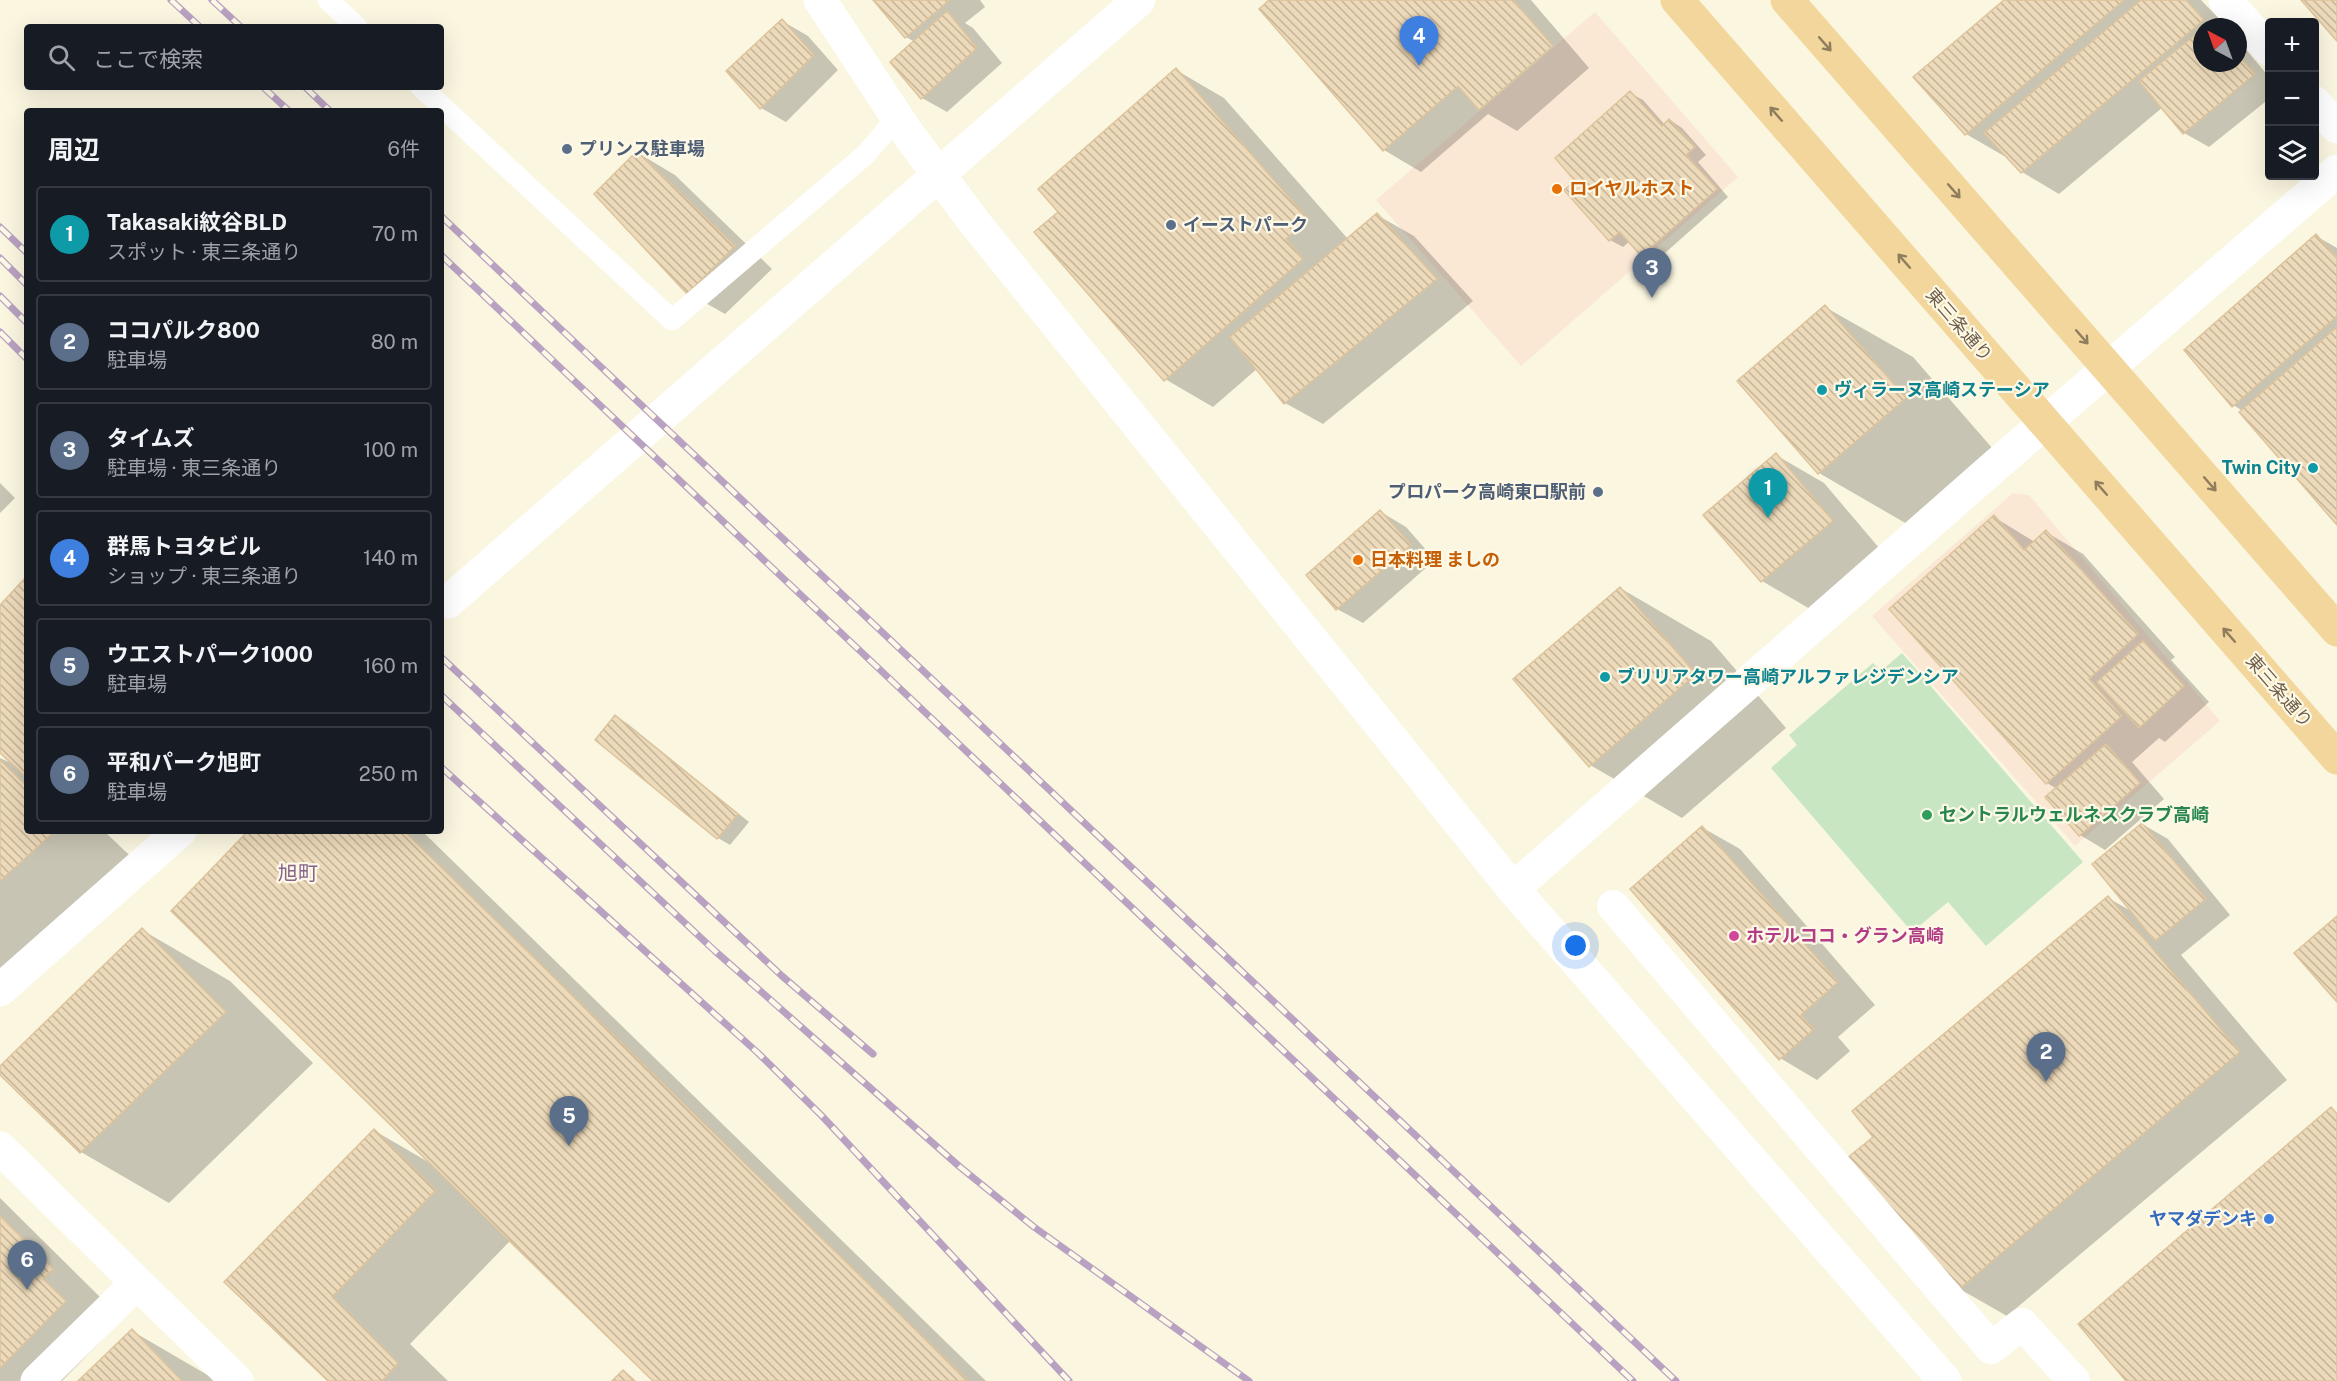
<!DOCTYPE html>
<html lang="ja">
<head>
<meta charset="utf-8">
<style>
	body { margin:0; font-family:"Public Sans","Noto Sans JP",sans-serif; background:#242831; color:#f1f3f6 }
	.controls { position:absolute; right:18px; top:18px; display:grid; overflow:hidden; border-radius:6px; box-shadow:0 6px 24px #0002 }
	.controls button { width:54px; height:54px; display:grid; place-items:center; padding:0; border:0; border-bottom:2px solid #363941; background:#171b24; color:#f1f3f6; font:30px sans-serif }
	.compass { position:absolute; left:2193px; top:18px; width:54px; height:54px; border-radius:50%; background:#171b24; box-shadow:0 6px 24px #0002; rotate:319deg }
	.you { position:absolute; left:1576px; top:946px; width:21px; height:21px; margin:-15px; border:4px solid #fff; border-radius:50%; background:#1a73e8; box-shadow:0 0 0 9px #1a73e833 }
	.badge { display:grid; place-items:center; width:39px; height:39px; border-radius:50%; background:#dc8c4e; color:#fff; font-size:20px; font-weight:700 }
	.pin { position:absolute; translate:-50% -50px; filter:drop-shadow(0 2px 3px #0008) }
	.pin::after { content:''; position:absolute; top:32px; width:21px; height:18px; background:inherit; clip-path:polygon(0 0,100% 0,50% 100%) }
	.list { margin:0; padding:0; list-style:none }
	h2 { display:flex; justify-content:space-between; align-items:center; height:78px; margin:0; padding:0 24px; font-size:26px }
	h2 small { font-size:20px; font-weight:400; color:#9ea1a6 }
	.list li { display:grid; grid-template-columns:39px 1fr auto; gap:18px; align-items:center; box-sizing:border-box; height:96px; margin:0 12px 12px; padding:0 12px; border:2px solid #363941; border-radius:6px }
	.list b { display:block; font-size:22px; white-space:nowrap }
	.list p { margin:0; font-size:20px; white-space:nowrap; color:#9ea1a6 }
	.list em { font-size:20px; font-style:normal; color:#9ea1a6 }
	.icon { flex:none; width:33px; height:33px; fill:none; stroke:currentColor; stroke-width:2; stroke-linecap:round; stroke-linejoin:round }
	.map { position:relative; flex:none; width:2337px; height:1381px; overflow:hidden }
	.search { position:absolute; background:#171b24; box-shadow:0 6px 24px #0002; left:24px; top:24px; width:420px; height:66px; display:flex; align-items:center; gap:15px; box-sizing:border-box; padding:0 21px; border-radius:6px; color:#9ea1a6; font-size:22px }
	.panel { position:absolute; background:#171b24; box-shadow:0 6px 24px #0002; left:24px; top:108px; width:420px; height:726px; border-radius:6px }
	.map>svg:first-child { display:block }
	.commercial { fill:#fae8d5 }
	.garden { fill:#c8e6c1 }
	.shadow { fill:#0003 }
	.building { fill:url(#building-back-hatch); stroke:#dec49c; stroke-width:1.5 }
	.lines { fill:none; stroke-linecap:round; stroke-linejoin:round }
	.service { stroke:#fff; stroke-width:21 }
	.pedestrian { stroke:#fff; stroke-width:32 }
	.minor { stroke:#fff; stroke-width:33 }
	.tertiary { stroke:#fff; stroke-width:33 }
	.trunk { stroke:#f2d69c; stroke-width:33 }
	.rail-casing { stroke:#b9a1c1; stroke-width:7 }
	.rail { stroke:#fdf9e6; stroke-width:4.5; stroke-dasharray:14; stroke-linecap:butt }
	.oneway { stroke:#907d5e }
	.service-dot { fill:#5c6f8a; stroke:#fdf9e6; stroke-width:2 }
	.food-dot { fill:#e8710a; stroke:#fdf9e6; stroke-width:2 }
	.culture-dot { fill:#0f9aa8; stroke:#fdf9e6; stroke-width:2 }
	.leisure-dot { fill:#2e9e5b; stroke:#fdf9e6; stroke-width:2 }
	.hotel-dot { fill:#d1479c; stroke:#fdf9e6; stroke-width:2 }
	.shop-dot { fill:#3f7fe0; stroke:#fdf9e6; stroke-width:2 }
	.labels { text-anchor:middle; stroke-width:4.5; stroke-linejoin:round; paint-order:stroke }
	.service-label { font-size:18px; font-weight:bold; fill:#4e5e75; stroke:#fdf9e6; text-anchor:start }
	.food-label { font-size:18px; font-weight:bold; fill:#c56008; stroke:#fdf9e6; text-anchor:start }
	.street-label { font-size:18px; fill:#6f5f4a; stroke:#fdf9e6 }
	.culture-label { font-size:18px; font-weight:bold; fill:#0d838f; stroke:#fdf9e6; text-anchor:start }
	.leisure-label { font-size:18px; font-weight:bold; fill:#27864d; stroke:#fdf9e6; text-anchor:start }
	.hotel-label { font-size:18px; font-weight:bold; fill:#b23c85; stroke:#fdf9e6; text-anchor:start }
	.shop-label { font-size:18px; font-weight:bold; fill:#366cbe; stroke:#fdf9e6; text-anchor:end }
	.neighbourhood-label { font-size:20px; fill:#86628c; stroke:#fdf9e6 }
</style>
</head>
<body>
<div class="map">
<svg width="2337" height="1381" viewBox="0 0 2337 1381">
	<defs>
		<pattern id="building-back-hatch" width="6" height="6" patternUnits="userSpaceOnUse" patternTransform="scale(1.5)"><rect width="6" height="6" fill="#eddaba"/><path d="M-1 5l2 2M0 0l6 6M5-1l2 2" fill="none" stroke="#c4b499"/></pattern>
	</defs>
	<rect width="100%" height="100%" fill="#faf6e0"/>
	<path class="commercial" d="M 1595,12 L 1738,177 L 1521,366 L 1376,200 Z
		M 2013,493 L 2029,495 L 2220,721 L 2075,846 L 1872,616 Z"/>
	<path class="garden" d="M 1902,653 L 2083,862 L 1986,946 L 1948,902 L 1912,932 L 1771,768 L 1797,745 L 1789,735 L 1873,663 L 1881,671 Z"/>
	<path class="shadow" d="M 875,0 L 980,0 L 985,7 L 965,23 L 973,28 L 1002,63 L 947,112 L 922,98 L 915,42 L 906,37 Z
		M 1271,0 L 1531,0 L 1589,68 L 1517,131 L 1488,114 L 1421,172 L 1384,150 Z
		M 2007,0 L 2201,0 L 2227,27 L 2202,27 L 2202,63 L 2238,63 L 2238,40 L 2270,78 L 2270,98 L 2209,147 L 2184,133 L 2163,107 L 2059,194 L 2022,172 L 2006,154 L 2004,156 L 1966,134 L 1916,77 Z
		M 782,21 L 808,36 L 838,70 L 786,122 L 761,108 Z
		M 1176,70 L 1224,98 L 1348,239 L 1377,215 L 1414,236 L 1473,301 L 1323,424 L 1285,403 L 1258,368 L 1213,407 L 1165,379 L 1060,212 Z
		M 1630,93 L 1643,100 L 1665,125 L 1670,120 L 1682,128 L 1706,155 L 1698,162 L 1728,197 L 1655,262 L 1642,254 L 1630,241 L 1623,247 L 1610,240 L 1566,191 L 1578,181 Z
		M 638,153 L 675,175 L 772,269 L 725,314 L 688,293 Z
		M 2316,236 L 2337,248 L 2337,523 L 2243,411 L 2233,405 Z
		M 1825,307 L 1913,357 L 1993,449 L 1907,524 L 1819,473 Z
		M 1776,455 L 1824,483 L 1880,549 L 1810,609 L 1762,581 Z
		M 0,483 L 15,498 L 0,513 Z
		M 1381,512 L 1406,527 L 1435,560 L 1363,623 L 1337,609 Z
		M 1994,517 L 2035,542 L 2046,532 L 2083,554 L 2175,657 L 2171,660 L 2209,702 L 2165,742 L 2159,738 L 2132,762 L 2164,799 L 2105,850 L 2080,835 L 2057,789 L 2047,783 Z
		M 27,578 L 27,831 L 104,831 L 144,869 L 0,999 L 0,758 L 15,765 L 0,751 L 0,607 Z
		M 1620,588 L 1711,641 L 1786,728 L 1682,818 L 1590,765 Z
		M 616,717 L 628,724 L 749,822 L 730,845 L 718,838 Z
		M 2142,824 L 2168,839 L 2230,915 L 2181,955 L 2287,1080 L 2007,1316 L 1958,1288 L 2108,898 L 2133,912 Z
		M 1703,828 L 1740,849 L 1875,1005 L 1838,1037 L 1850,1051 L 1817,1080 L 1780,1058 Z
		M 250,831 L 422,831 L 986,1381 L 655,1381 L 511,1240 L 410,1344 L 448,1381 L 330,1381 L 226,1281 L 375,1131 L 430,1163 Z
		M 142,930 L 230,981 L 313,1063 L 169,1203 L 81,1152 L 0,1073 L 0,1068 Z
		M 0,1198 L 100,1297 L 113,1329 L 62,1381 L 0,1381 Z
		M 132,1331 L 211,1377 L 215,1381 L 80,1381 Z"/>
	<path class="building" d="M 873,0 L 950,0 L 905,38 Z
		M 1269,0 L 1513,0 L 1553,46 L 1479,110 L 1458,86 L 1383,151 L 1259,9 Z
		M 2004,0 L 2124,0 L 1965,135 L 1913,77 Z
		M 2141,0 L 2186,0 L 2204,20 L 2021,173 L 1984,133 Z
		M 2301,0 L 2337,0 L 2337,41 Z
		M 947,11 L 977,48 L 921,99 L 890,62 Z
		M 782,19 L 814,55 L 760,109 L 726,71 Z
		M 2202,29 L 2202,63 L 2238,63 L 2238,55 L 2255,74 L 2183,134 L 2139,81 Z
		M 1176,68 L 1308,219 L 1286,239 L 1303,259 L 1164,381 L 1034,232 L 1058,212 L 1038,189 Z
		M 1630,91 L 1662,126 L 1669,119 L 1695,147 L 1686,155 L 1717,189 L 1641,256 L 1620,232 L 1609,241 L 1564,190 L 1575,181 L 1555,158 Z
		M 637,151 L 735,246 L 687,294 L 594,194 Z
		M 1377,213 L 1437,279 L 1284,404 L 1230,337 Z
		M 2316,234 L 2337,258 L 2337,316 L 2232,407 L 2184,350 Z
		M 1825,305 L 1906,398 L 1818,474 L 1737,381 Z
		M 2337,327 L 2337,525 L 2239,412 Z
		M 1776,453 L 1833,521 L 1761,582 L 1703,515 Z
		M 1380,510 L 1411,545 L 1336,610 L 1306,575 Z
		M 1994,515 L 2024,550 L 2046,530 L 2138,634 L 2089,679 L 2122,716 L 2046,784 L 1889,609 Z
		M 27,576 L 27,778 L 0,753 L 0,605 Z
		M 1620,587 L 1696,674 L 1589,767 L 1513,679 Z
		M 2143,641 L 2184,686 L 2139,728 L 2097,682 Z
		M 615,715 L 738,814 L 717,839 L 595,740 Z
		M 2106,744 L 2140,783 L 2079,836 L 2045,797 Z
		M 0,760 L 27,786 L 27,831 L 55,831 L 0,881 Z
		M 2142,823 L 2206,899 L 2155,941 L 2092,864 Z
		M 1702,826 L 1838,982 L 1801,1015 L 1814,1029 L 1779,1060 L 1630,889 Z
		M 248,831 L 404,831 L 968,1381 L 653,1381 L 171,911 Z
		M 2108,896 L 2240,1052 L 1958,1290 L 1847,1158 L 1873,1137 L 1852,1111 Z
		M 2337,916 L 2337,1002 L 2294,953 Z
		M 142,928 L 226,1012 L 80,1153 L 0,1075 L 0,1066 Z
		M 2331,1107 L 2337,1114 L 2337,1381 L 2126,1381 L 2078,1324 Z
		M 374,1129 L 436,1190 L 332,1297 L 398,1363 L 382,1381 L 328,1381 L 224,1282 Z
		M 0,1216 L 53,1269 L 43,1279 L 66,1301 L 0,1368 Z
		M 132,1329 L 182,1381 L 78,1381 Z
		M 623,1370 L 635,1381 L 612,1381 Z"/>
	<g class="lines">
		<path class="service" d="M 328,0 L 357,27
			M 421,87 L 672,320 L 865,155 L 897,118"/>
		<path class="pedestrian" d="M 1613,906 L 1991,1348 L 2022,1324 L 2074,1381"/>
		<path class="minor" d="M 820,0 L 908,134 L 975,223 L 1513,889 L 1945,1381
			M 1513,889 L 1995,466 L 2337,171
			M 37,1381 L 137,1283"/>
		<path class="tertiary" d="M 2225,0 L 2270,50
			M 2314,102 L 2337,127
			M 448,602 L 1139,0
			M 0,990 L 180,831
			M 0,1148 L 237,1381"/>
		<path class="trunk" d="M 1677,0 L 2337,758
			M 1787,0 L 2337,630"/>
		<defs>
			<path id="rail" d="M 171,0 L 200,27
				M 212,0 L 241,27
				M 263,87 L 289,111
				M 305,87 L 330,111
				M 441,216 L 1676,1381
				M 0,227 L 27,253
				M 441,255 L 1633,1381
				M 0,258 L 27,285
				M 0,296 L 27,323
				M 0,332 L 27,359
				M 441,657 L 782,976 L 873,1054
				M 441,695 L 715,951 L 960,1167 L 1034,1227 L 1249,1381
				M 441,767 L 758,1053 L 822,1116 L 1069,1381"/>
		</defs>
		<use href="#rail" class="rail-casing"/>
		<use href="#rail" class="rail"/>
	</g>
	<defs><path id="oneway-shaft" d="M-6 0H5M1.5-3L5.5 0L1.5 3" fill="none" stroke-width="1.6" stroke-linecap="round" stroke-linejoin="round" transform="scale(1.5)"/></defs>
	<g class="oneway">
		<use href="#oneway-shaft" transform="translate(1825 44) rotate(49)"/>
		<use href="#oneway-shaft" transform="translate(1776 114) rotate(-131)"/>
		<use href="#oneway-shaft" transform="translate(1954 191) rotate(49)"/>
		<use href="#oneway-shaft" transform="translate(1904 261) rotate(-131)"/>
		<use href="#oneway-shaft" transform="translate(2082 337) rotate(49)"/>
		<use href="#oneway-shaft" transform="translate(2210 484) rotate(49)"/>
		<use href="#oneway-shaft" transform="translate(2101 488) rotate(-131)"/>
		<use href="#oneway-shaft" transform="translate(2229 635) rotate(-131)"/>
	</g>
	<g class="service-dot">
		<circle cx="567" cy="149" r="6"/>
		<circle cx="1171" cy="225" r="6"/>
		<circle cx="1598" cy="492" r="6"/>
	</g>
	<g class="food-dot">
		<circle cx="1557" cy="189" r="6"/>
		<circle cx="1358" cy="560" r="6"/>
	</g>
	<g class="culture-dot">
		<circle cx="1822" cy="390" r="6"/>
		<circle cx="2313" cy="468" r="6"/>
		<circle cx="1605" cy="677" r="6"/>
	</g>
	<circle class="leisure-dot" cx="1927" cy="815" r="6"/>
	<circle class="hotel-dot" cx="1734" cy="936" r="6"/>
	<circle class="shop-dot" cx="2269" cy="1219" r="6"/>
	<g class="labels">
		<g class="service-label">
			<text x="579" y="155">プリンス駐車場</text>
			<text x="1183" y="231">イーストパーク</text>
			<text x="1586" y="498" text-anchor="end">プロパーク高崎東口駅前</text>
		</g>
		<g class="food-label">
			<text x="1569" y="195">ロイヤルホスト</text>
			<text x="1370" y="566">日本料理 ましの</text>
		</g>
		<g class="street-label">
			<text transform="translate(1959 325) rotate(49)" y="6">東三条通り</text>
			<text transform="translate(2279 691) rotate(49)" y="6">東三条通り</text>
		</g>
		<g class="culture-label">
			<text x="1834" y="396">ヴィラーヌ高崎ステーシア</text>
			<text x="2301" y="474" text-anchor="end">Twin City</text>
			<text x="1617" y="683">ブリリアタワー高崎アルファレジデンシア</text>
		</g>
		<g class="leisure-label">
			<text x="1939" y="821">セントラルウェルネスクラブ高崎</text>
		</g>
		<g class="hotel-label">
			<text x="1746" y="942">ホテルココ・グラン高崎</text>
		</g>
		<g class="shop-label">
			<text x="2257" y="1225">ヤマダデンキ</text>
		</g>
		<g class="neighbourhood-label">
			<text x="298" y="880">旭町</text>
		</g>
	</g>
</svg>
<div class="controls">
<button>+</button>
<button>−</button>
<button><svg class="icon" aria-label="layers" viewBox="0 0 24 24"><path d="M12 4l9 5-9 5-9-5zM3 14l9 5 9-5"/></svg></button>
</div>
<svg class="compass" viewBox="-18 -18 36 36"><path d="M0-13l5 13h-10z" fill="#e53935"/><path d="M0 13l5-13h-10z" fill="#9ea1a6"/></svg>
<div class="you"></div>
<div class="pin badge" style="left:1768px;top:518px;background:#0f9aa8">1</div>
<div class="pin badge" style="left:2046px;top:1082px;background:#5c6f8a">2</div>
<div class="pin badge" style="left:1652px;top:298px;background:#5c6f8a">3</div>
<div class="pin badge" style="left:1419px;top:66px;background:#3f7fe0">4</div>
<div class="pin badge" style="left:569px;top:1146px;background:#5c6f8a">5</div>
<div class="pin badge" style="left:27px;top:1290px;background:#5c6f8a">6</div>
<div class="search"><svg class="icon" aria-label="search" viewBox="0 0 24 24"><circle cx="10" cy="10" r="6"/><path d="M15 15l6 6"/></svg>ここで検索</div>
<section class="panel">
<h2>周辺<small>6件</small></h2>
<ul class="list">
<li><span class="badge" style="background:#0f9aa8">1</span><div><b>Takasaki紋谷BLD</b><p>スポット · 東三条通り</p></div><em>70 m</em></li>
<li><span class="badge" style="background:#5c6f8a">2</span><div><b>ココパルク800</b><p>駐車場</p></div><em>80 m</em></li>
<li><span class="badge" style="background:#5c6f8a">3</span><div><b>タイムズ</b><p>駐車場 · 東三条通り</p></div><em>100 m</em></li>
<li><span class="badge" style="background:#3f7fe0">4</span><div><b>群馬トヨタビル</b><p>ショップ · 東三条通り</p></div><em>140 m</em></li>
<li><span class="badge" style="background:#5c6f8a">5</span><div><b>ウエストパーク1000</b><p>駐車場</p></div><em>160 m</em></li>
<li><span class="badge" style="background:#5c6f8a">6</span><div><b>平和パーク旭町</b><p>駐車場</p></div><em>250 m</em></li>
</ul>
</section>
</div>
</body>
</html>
